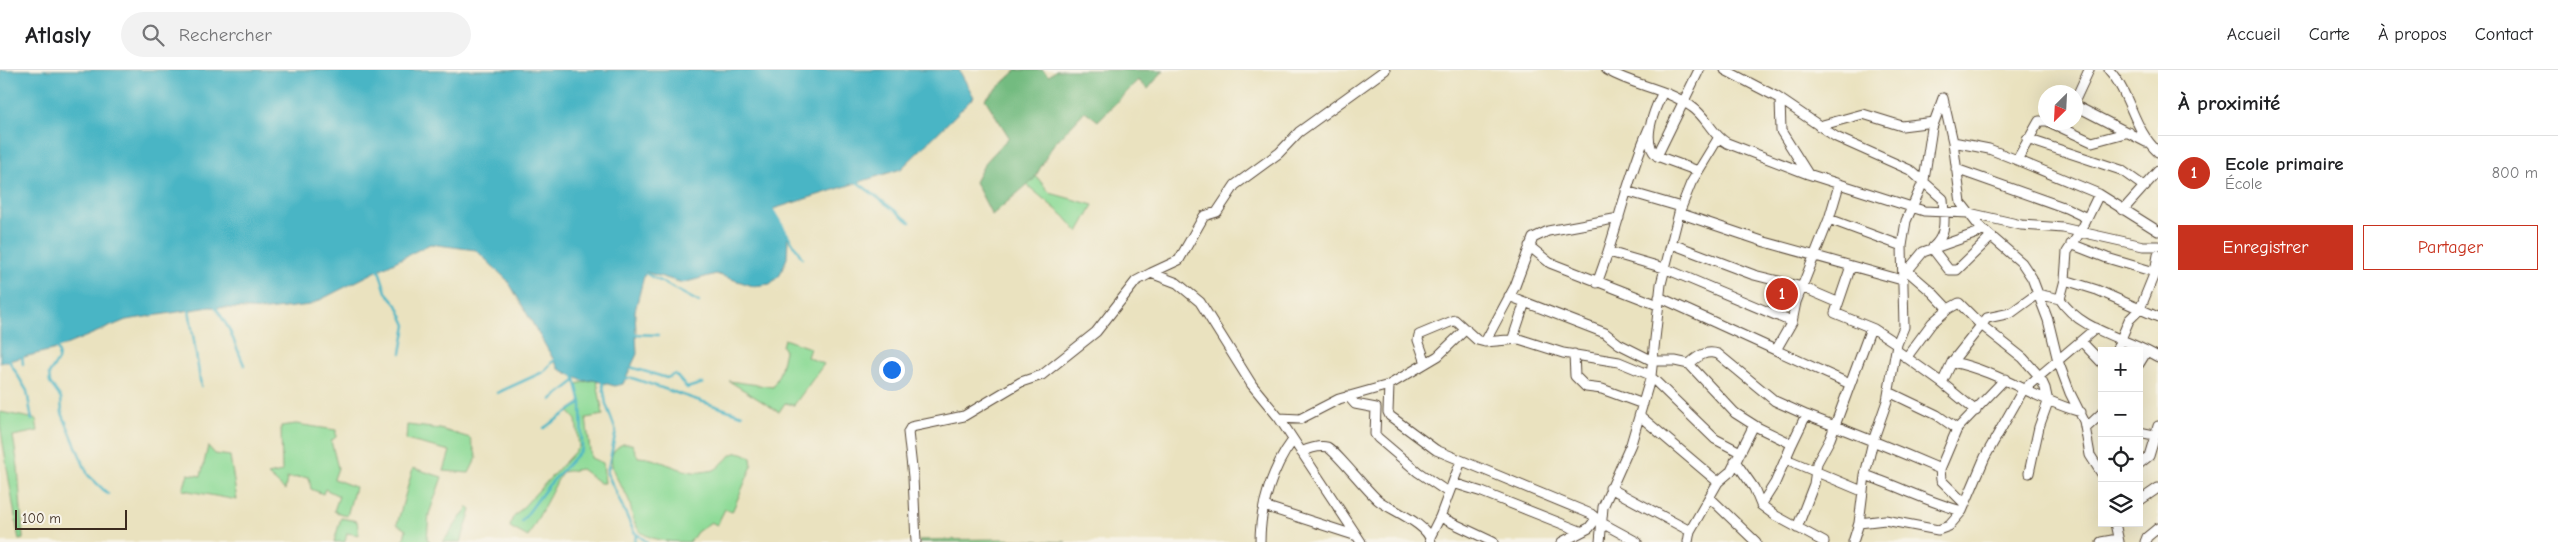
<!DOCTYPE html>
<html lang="fr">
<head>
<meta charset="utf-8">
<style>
	body { margin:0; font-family:"Comic Neue",sans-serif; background:#f2f2f2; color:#202124 }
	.controls { position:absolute; right:15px; bottom:15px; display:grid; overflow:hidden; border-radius:0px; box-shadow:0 5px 20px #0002 }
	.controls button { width:45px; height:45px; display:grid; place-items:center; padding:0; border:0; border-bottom:1px solid #e0e0e0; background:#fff; color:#202124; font:25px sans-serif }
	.compass { position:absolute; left:2038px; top:15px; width:45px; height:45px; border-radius:50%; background:#fff; box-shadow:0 5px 20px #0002; rotate:204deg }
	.scale { position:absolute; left:15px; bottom:12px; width:112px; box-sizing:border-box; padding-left:5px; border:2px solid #3b2a1e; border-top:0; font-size:14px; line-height:18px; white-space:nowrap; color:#3b2a1e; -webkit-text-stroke:4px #f7f3e8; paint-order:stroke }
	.you { position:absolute; left:891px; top:299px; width:18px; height:18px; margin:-12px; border:4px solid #fff; border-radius:50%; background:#1a73e8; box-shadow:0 0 0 8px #1a73e833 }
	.badge { display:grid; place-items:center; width:32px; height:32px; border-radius:50%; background:#c8321e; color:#fff; font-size:16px; font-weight:700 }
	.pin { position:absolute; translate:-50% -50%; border:2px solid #fff; box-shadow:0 1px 5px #0006 }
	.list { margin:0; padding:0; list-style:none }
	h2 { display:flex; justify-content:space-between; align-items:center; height:65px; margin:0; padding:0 20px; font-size:21px }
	h2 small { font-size:16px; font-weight:400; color:#757577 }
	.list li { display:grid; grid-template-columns:32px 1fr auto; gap:15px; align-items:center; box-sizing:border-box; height:75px; padding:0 20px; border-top:1px solid #e0e0e0 }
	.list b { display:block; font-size:19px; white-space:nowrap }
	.list p { margin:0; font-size:16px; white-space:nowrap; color:#757577 }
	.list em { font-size:16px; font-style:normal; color:#757577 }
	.actions { display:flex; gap:10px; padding:15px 20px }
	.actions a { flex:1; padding:11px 0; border:1px solid #c8321e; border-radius:0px; text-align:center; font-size:18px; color:#c8321e }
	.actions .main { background:#c8321e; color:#fff }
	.icon { flex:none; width:28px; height:28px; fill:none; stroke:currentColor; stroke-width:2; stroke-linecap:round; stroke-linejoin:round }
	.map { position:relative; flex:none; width:2158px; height:472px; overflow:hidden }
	header { display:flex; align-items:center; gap:30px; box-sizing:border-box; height:70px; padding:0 25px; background:#fff; border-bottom:1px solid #e0e0e0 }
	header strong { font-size:24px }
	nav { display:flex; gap:28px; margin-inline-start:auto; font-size:18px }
	.search { width:350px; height:45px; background:#f2f2f2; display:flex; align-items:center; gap:12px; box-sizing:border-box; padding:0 18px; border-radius:28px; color:#757577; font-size:19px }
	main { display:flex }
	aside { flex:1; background:#fff }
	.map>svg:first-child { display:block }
	.green { fill:#8fdb98; stroke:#65825b }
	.forest { fill:#73bb80; stroke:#57724f }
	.water { fill:#49b5c5; stroke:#427072 }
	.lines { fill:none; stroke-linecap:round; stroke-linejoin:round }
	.stream { stroke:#49b5c5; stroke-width:2.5 }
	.minor-casing { stroke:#554636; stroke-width:11 }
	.minor { stroke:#fff; stroke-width:9 }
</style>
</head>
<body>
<header>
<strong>Atlasly</strong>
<div class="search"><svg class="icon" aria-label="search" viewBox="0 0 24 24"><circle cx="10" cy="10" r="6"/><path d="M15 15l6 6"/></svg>Rechercher</div>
<nav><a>Accueil</a><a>Carte</a><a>À propos</a><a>Contact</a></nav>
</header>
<main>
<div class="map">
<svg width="2158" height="472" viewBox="0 0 2158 472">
	<rect width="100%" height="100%" fill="#f7f3e8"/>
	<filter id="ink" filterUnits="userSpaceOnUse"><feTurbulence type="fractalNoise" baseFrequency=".02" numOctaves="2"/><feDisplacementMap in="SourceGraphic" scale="10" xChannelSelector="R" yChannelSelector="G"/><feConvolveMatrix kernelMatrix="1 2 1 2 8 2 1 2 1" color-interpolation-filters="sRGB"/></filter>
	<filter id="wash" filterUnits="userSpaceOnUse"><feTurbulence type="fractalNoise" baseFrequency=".0096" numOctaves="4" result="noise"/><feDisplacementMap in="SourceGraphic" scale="20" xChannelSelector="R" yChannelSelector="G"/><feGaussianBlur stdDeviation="1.12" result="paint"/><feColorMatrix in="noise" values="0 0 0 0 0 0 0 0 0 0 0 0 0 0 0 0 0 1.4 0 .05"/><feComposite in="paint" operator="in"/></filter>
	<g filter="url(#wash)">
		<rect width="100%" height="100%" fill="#eae2bf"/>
		<path class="green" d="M 1036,106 L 1050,123 L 1093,135 L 1078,162 L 1064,146 L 1027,115 Z
			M 784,269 L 810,278 L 807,287 L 824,294 L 794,335 L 785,333 L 779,342 L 729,311 L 773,317 L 780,302 L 785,281 L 782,276 Z
			M 593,310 L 597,311 L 603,345 L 586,348 L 591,388 L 603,393 L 605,413 L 600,413 L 581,399 L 562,402 L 528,467 L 510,457 L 512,449 L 579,377 L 576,350 L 568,341 L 581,332 L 576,314 Z
			M 0,342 L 36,349 L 38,361 L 13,366 L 18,397 L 23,469 L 19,470 L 0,355 Z
			M 296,354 L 336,360 L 336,367 L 331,371 L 338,398 L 334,409 L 355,417 L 347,446 L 334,441 L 339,426 L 325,419 L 323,424 L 311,419 L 309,407 L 287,408 L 285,420 L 268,405 L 282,402 L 281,356 Z
			M 407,355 L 440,359 L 470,368 L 477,387 L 469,403 L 444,401 L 450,381 L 406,370 Z
			M 623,374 L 632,374 L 638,387 C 660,387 683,405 702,402 C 706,401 711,401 714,400 C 727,393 732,373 751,388 L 752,396 L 732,442 L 725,439 L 717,455 L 711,452 L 697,462 L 690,472 C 673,472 656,472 642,463 C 630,453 633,436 626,424 C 618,410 599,385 623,374 Z
			M 208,376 L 215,384 L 230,386 L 237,430 L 183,420 L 188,404 L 201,406 Z
			M 413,398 L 442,407 L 429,444 L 427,469 L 431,472 L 403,472 L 406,460 L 397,454 Z
			M 468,437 L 471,440 L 461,472 L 443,472 Z
			M 341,448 L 357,451 L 359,465 L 347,463 L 345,472 L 334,472 Z
			M 1001,469 L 1066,472 L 919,472 L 919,470 Z"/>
		<path class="forest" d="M 1017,0 L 1043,0 L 1049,6 L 1056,0 L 1164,0 L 1148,19 L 1138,10 L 1098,51 L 1085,41 L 1053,75 L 1034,109 L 992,145 L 975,112 L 985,93 L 1009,67 L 985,29 Z"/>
		<path class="water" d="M 0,0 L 959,0 L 974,27 L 901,99 L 773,139 L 788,167 L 787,188 L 780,205 L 770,214 L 753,216 L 716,204 L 683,213 L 645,202 L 635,241 L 637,284 L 623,314 L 615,316 L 593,310 L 583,311 L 559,299 L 508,211 L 476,180 L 430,174 L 310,235 L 267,240 L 210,237 L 126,250 L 56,279 L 0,293 Z"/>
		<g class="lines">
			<path class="stream" d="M 853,109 L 910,152
				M 772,139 L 802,188
				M 379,200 L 386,222 L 397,235 L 406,255 L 401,283
				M 643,202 L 699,232
				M 215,236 L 229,259 L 244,295
				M 189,239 L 201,316
				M 635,264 L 658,265
				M 55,276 L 59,283 L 58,290 L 49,304 L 50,313 L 61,328 L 62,343 L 88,405 L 108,424
				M 22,285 L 23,294
				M 8,289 L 27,321 L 32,350
				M 630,297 L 667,308 L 675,304 L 687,318 L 703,313
				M 623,308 L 632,308 L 742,345
				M 602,310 L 606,334 L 616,361 L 607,403 L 634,462 L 647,472
				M 497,323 L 543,302 L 555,289
				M 551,330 L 575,311
				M 544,358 L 581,333
				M 522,451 L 548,416 L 582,379 L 581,333 L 574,305
				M 634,472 L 637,465"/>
		</g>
	</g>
	<g filter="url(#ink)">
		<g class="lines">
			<defs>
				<path id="minor" d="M 1607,0 C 1634,16 1666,18 1692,37 C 1706,46 1712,65 1727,73 L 1808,104 L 1924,141 L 1969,143 L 2021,155 L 2063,158 L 2143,176 L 2158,176
					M 1725,0 L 1777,27 L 1836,67 L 1910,100 L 1943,129 C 1944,148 1948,165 1932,178 L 1949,200 L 1957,200 L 1991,167
					M 2109,0 C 2131,24 2133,60 2158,82
					M 1943,28 L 1953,72 L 1961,133 L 1979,156 L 2022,193 L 2032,208 L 2048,250 L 2058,291 L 2070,323 L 2084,351 L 2090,385 L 2102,404
					M 2076,28 L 2089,0
					M 1780,29 L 1781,61 L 1808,104
					M 2076,36 L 2146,72
					M 2049,52 L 2092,72 L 2129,62
					M 1819,56 L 1863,44 L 1902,56 L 1934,52
					M 2027,69 L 2121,100 L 2145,117
					M 1953,72 L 1989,79 L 2017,90 L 2039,51 L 2046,51
					M 1657,86 C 1640,71 1655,38 1663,22
					M 2017,90 L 2099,124 L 2158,161
					M 1956,99 L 2066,138 L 2087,148
					M 1698,101 L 1657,86 L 1699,0
					M 1626,121 L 1681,137
					M 2099,124 L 2081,161 L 2067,182 L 2065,210 L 2060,229 C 2080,261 2127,268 2158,287
					M 2123,140 L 2158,101
					M 1679,143 L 1765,172 L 1902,210
					M 1829,149 L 1902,176
					M 1672,174 L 1754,205 L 1802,217 L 1837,232
					M 2071,174 L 2107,188 L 2158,203
					M 1529,176 L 1550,193 L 1658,235
					M 1609,182 L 1664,198 L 1792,252
					M 1851,196 L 1835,243 L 1874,259 L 1897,274
					M 1903,197 L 1932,222 L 1948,239 L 1959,233 L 1980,254 L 2023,288 L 2040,307 L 2045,318 L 2048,332 L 2039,357 L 2029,403
					M 1908,200 L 1923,182 L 1983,161
					M 1151,203 L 1179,190 L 1204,146 L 1217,142 L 1235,115 L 1279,83 L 1299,62 L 1385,0
					M 2065,210 L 2097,220 L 2158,247
					M 1597,213 C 1617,162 1627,108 1649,58
					M 1509,226 L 1605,263 L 1619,274 L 1653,291 L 1675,291 L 1689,294 L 1735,343 L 1757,357 L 1792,374 L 1806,345 C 1851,362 1896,380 1940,399 L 1941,410 L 1965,434
					M 1659,227 L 1850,314
					M 1513,268 L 1525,232
					M 2081,271 L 2102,293
					M 1485,272 L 1515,216 L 1533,168 L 1548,161 L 1619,148
					M 1776,280 L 1792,252 L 1796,232 L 1829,149 L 1839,115
					M 1896,280 L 1942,313 L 1952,292 C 2001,302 2033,329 2081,342
					M 2116,281 L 2129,250 L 2140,239 L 2155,202 L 2158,185
					M 1574,284 L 1575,306 L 1586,317 L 1602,319 L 1643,334
					M 1906,288 L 1932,253 L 1948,239
					M 1952,292 L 1987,248 L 2011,243 L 2037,224 L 2060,229
					M 1426,293 L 1418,270 L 1419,265 L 1455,250 L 1477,270 L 1485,272 L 1519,269 L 1563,283 L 1619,292 L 1648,304 L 1715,369 L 1740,382
					M 1689,294 C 1698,286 1706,280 1718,284 L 1775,331 L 1806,345
					M 2139,294 L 2147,281
					M 1942,313 L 1976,341
					M 1389,315 L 1388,342 L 1390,346 L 1436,380 L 1591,444 L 1602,453 L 1637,472
					M 1889,322 L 1937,345 L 1957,359
					M 1348,326 L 1355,334 L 1376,338 L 1375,364 L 1378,368 L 1418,402 L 1449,423
					M 1640,346 L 1718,412
					M 1279,348 L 1300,349 L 1339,329 L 1389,315 L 1438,286 L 1466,259
					M 2086,358 L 2102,343
					M 2139,362 L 2154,365
					M 1301,382 C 1308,379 1319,375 1327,377 C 1335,380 1367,421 1378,430 C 1390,440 1429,454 1431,472
					M 1786,389 L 1862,421
					M 1735,391 L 1754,418 L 1761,435 L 1776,446 L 1824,472
					M 2139,394 L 2149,386 L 2158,356
					M 1940,399 L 1957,359 L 2005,309
					M 1865,405 C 1898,416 1928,432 1962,441
					M 1453,413 L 1482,422 L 1580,461
					M 1610,418 L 1690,461 L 1688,472
					M 1709,427 L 1756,472
					M 2139,431 L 2158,418
					M 1761,435 L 1775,413 L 1792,374
					M 1264,436 L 1357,466
					M 1440,447 L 1461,391
					M 1859,453 L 1885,450 L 1938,460 L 1949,456 L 1962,441 L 1985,387 L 2023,320 L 2096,258
					M 2115,453 L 2119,472
					M 1797,458 L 1814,414 L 1817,393 L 1830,369 L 1871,258
					M 1690,461 L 1718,412 L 1731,401 L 1754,355
					M 1430,467 L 1440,447 L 1493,472
					M 916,472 L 913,407 L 908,362 L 911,357 L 964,346 L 1021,312 L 1042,305 L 1096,262 L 1136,211 L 1151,203 L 1177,213 L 1200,232 L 1252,315 L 1279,348 L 1361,472
					M 1260,472 C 1260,437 1272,398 1293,370
					M 1562,472 L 1589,458 L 1596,449
					M 1600,472 L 1603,437 L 1631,374 L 1651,306 L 1661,214 L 1679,143 L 1691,113 L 1719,67
					M 1853,472 L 1859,453 L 1865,405 L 1873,371 L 1887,331 L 1897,274 L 1904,257 L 1902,176 L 1906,151 L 1924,110 L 1932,58 L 1943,28
					M 2101,472 L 2118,469
					M 2145,472 L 2147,467 L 2158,458"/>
			</defs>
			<use href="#minor" class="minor-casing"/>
			<use href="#minor" class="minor"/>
		</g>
	</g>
</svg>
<div class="controls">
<button>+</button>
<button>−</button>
<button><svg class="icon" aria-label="locate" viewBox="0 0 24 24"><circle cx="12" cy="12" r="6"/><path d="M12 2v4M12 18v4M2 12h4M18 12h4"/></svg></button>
<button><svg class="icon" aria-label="layers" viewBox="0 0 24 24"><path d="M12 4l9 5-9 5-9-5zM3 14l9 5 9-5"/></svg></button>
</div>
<svg class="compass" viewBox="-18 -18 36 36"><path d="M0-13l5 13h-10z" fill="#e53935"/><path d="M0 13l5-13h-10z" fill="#757577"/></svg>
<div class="scale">100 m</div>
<div class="you"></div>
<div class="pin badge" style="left:1782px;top:224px">1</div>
</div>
<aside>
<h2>À proximité<small></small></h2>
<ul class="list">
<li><span class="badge">1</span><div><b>Ecole primaire</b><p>École</p></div><em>800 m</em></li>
</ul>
<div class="actions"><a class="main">Enregistrer</a><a>Partager</a></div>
</aside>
</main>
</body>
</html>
